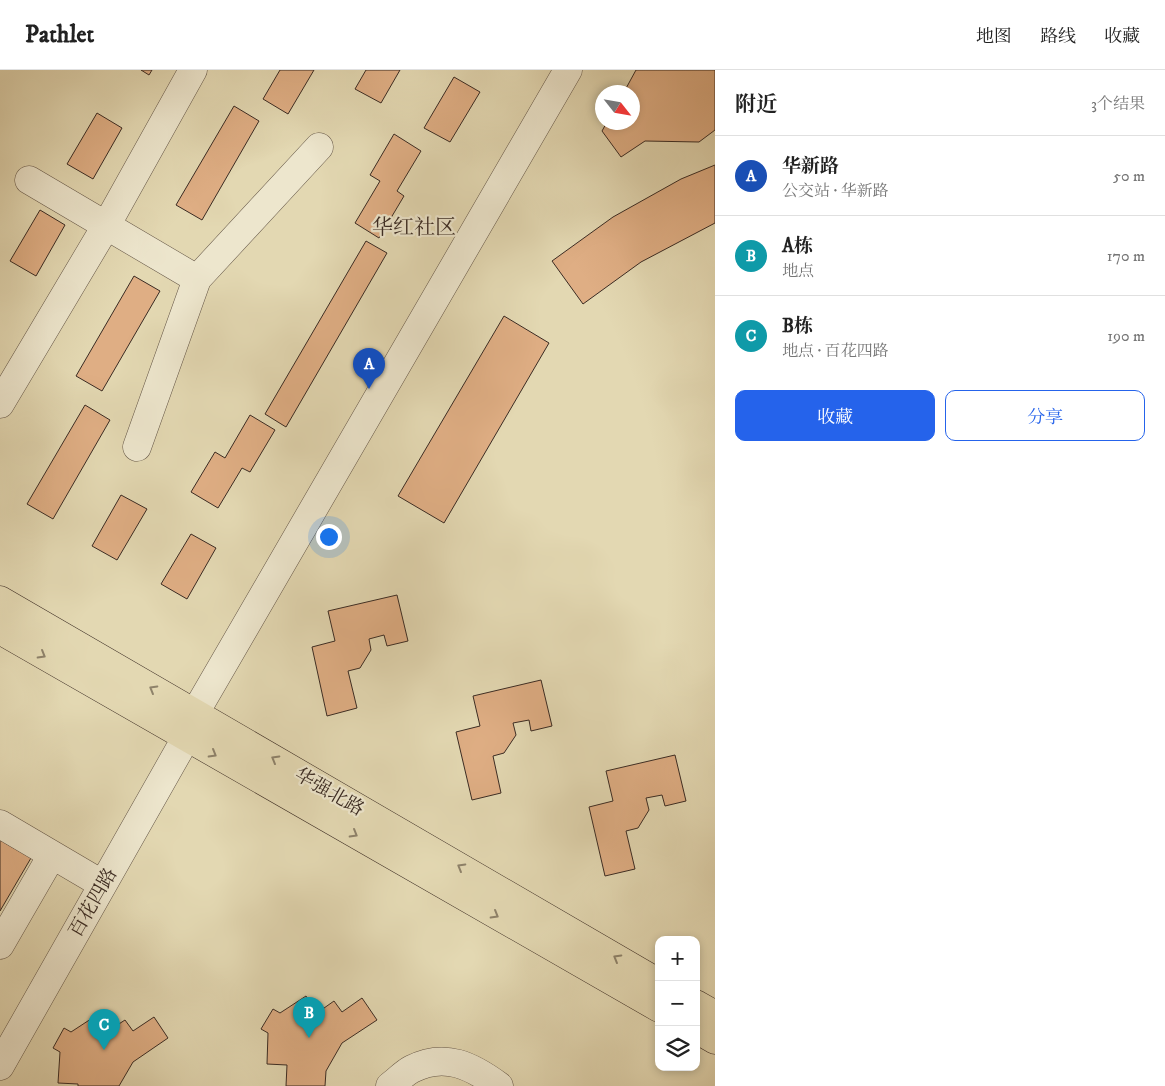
<!DOCTYPE html>
<html lang="zh">
<head>
<meta charset="utf-8">
<style>
	body { margin:0; font-family:"IM FELL DW Pica","Noto Serif SC",serif; background:#f2f2f2; color:#222 }
	.controls { position:absolute; right:15px; bottom:15px; display:grid; overflow:hidden; border-radius:10px; box-shadow:0 2px 8px #0003 }
	.controls button { width:45px; height:45px; display:grid; place-items:center; padding:0; border:0; border-bottom:1px solid #e0e0e0; background:#fff; color:#222; font:25px sans-serif }
	.compass { position:absolute; left:595px; top:15px; width:45px; height:45px; border-radius:50%; background:#fff; box-shadow:0 2px 8px #0003; rotate:121deg }
	.you { position:absolute; left:328px; top:466px; width:18px; height:18px; margin:-12px; border:4px solid #fff; border-radius:50%; background:#1a73e8; box-shadow:0 0 0 8px #1a73e833 }
	.badge { display:grid; place-items:center; width:32px; height:32px; border-radius:50%; background:#2563eb; color:#fff; font-size:16px; font-weight:700 }
	.pin { position:absolute; translate:-50% -41px; filter:drop-shadow(0 1px 2px #0008) }
	.pin::after { content:''; position:absolute; top:26px; width:18px; height:15px; background:inherit; clip-path:polygon(0 0,100% 0,50% 100%) }
	.list { margin:0; padding:0; list-style:none }
	h2 { display:flex; justify-content:space-between; align-items:center; height:65px; margin:0; padding:0 20px; font-size:21px }
	h2 small { font-size:16px; font-weight:400; color:#767676 }
	.list li { display:grid; grid-template-columns:32px 1fr auto; gap:15px; align-items:center; box-sizing:border-box; height:80px; padding:0 20px; border-top:1px solid #e0e0e0 }
	.list b { display:block; font-size:19px; white-space:nowrap }
	.list p { margin:0; font-size:16px; white-space:nowrap; color:#767676 }
	.list em { font-size:16px; font-style:normal; color:#767676 }
	.actions { display:flex; gap:10px; padding:15px 20px }
	.actions a { flex:1; padding:11px 0; border:1px solid #2563eb; border-radius:10px; text-align:center; font-size:18px; color:#2563eb }
	.actions .main { background:#2563eb; color:#fff }
	.icon { flex:none; width:28px; height:28px; fill:none; stroke:currentColor; stroke-width:2; stroke-linecap:round; stroke-linejoin:round }
	.map { position:relative; flex:none; width:715px; height:1016px; overflow:hidden }
	header { display:flex; align-items:center; gap:30px; box-sizing:border-box; height:70px; padding:0 25px; background:#fff; border-bottom:1px solid #e0e0e0 }
	header strong { font-size:24px }
	nav { display:flex; gap:28px; margin-inline-start:auto; font-size:18px }
	main { display:flex }
	aside { flex:1; background:#fff }
	.map>svg:first-child { display:block }
	.building { fill:#dfae84; stroke:#3a2b23 }
	.lines { fill:none; stroke-linecap:round; stroke-linejoin:round }
	.minor-casing { stroke:#645647; stroke-width:29 }
	.major-casing { stroke:#3a2b23; stroke-width:29 }
	.minor { stroke:#ede6cd; stroke-width:28 }
	.major { stroke:#e3d8b2; stroke-width:28 }
	.oneway { stroke:#8e826a }
	.labels { text-anchor:middle; stroke-width:4.5; stroke-linejoin:round; paint-order:stroke }
	.street-label { font-size:19px; fill:#3a2b23; stroke:#ede6cd }
	.quarter-label { font-size:21px; fill:#3a2b23; stroke:#ede6cd }
</style>
</head>
<body>
<header>
<strong>Pathlet</strong>
<nav><a>地图</a><a>路线</a><a>收藏</a></nav>
</header>
<main>
<div class="map">
<svg width="715" height="1016" viewBox="0 0 715 1016">
	<rect width="100%" height="100%" fill="#e3d8b2"/>
	<filter id="stains"><feTurbulence type="fractalNoise" baseFrequency=".004" numOctaves="4"/><feColorMatrix values="0 0 0 0 .2 0 0 0 0 .09 0 0 0 0 .02 0 0 0 .5 -.17"/></filter>
	<radialGradient id="worn" r=".72"><stop offset=".6" stop-color="#630" stop-opacity="0"/><stop offset="1" stop-color="#630" stop-opacity=".3"/></radialGradient>
	<path class="building" d="M 141,0 L 152,0 L 149,5 Z
		M 280,0 L 314,0 L 288,44 L 263,29 Z
		M 366,0 L 400,0 L 381,33 L 355,19 Z
		M 636,0 L 715,0 L 715,60 L 699,72 L 645,71 L 621,87 L 602,61 L 607,52 L 632,52 L 632,22 L 624,22 Z
		M 454,7 L 480,22 L 450,72 L 424,58 Z
		M 234,36 L 259,51 L 202,150 L 176,135 Z
		M 97,43 L 122,58 L 93,109 L 67,94 Z
		M 394,64 L 421,81 L 397,121 L 404,126 L 379,168 L 355,153 L 380,111 L 370,105 Z
		M 715,95 L 715,153 L 641,192 L 583,234 L 552,191 L 613,147 L 681,109 Z
		M 40,140 L 65,155 L 36,206 L 10,191 Z
		M 366,171 L 387,183 L 286,357 L 265,344 Z
		M 134,206 L 160,221 L 102,321 L 76,306 Z
		M 504,246 L 549,273 L 444,453 L 398,426 Z
		M 85,335 L 110,350 L 53,449 L 27,434 Z
		M 250,345 L 275,360 L 250,402 L 242,398 L 218,438 L 191,422 L 215,382 L 225,388 Z
		M 121,425 L 147,439 L 117,490 L 92,476 Z
		M 191,464 L 216,478 L 187,529 L 161,514 Z
		M 397,525 L 408,571 L 387,576 L 384,565 L 369,569 L 371,580 L 360,598 L 348,601 L 357,638 L 327,646 L 312,577 L 335,571 L 328,541 Z
		M 541,610 L 552,656 L 531,661 L 529,650 L 513,653 L 516,665 L 504,683 L 493,686 L 501,723 L 472,730 L 456,662 L 480,656 L 473,626 Z
		M 675,685 L 686,731 L 665,736 L 662,725 L 646,728 L 649,740 L 638,758 L 626,761 L 635,799 L 605,806 L 589,737 L 613,731 L 606,701 Z
		M 0,770 L 31,788 L 0,841 Z
		M 306,926 L 317,943 L 334,931 L 342,942 L 362,928 L 377,950 L 342,973 L 326,1001 L 325,1016 L 286,1016 L 287,995 L 267,994 L 268,963 L 261,959 L 273,939 L 280,943 Z
		M 97,945 L 108,961 L 125,950 L 133,961 L 154,947 L 168,968 L 133,992 L 119,1016 L 78,1016 L 78,1014 L 58,1013 L 60,982 L 53,978 L 64,958 L 71,962 Z"/>
	<g class="lines">
		<defs>
			<path id="minor" d="M 29,110 L 197,209
				M 0,334 L 106,156 L 193,0
				M 137,377 L 197,209 L 319,77
				M 0,754 L 102,814
				M 0,875 L 52,785
				M 0,996 L 186,668 L 195,643 L 568,0
				M 390,1016 C 397,1011 404,1003 412,999 C 445,982 472,996 499,1016"/>
			<path id="major" d="M 0,530 L 659,913
				M 0,560 L 659,938
				M 696,934 L 715,945
				M 696,959 L 715,970"/>
		</defs>
		<use href="#minor" class="minor-casing"/>
		<use href="#major" class="major-casing"/>
		<use href="#minor" class="minor"/>
		<use href="#major" class="major"/>
	</g>
	<defs><path id="oneway-chevron" d="M-2-3.5L2.5 0L-2 3.5" fill="none" stroke-width="1.6" stroke-linecap="round" stroke-linejoin="round" transform="scale(1.25)"/></defs>
	<g class="oneway">
		<use href="#oneway-chevron" transform="translate(42 585) rotate(30)"/>
		<use href="#oneway-chevron" transform="translate(153 619) rotate(-150)"/>
		<use href="#oneway-chevron" transform="translate(213 684) rotate(30)"/>
		<use href="#oneway-chevron" transform="translate(275 689) rotate(-150)"/>
		<use href="#oneway-chevron" transform="translate(354 764) rotate(30)"/>
		<use href="#oneway-chevron" transform="translate(461 797) rotate(-150)"/>
		<use href="#oneway-chevron" transform="translate(495 845) rotate(30)"/>
		<use href="#oneway-chevron" transform="translate(617 888) rotate(-150)"/>
	</g>
	<g class="labels">
		<g class="street-label">
			<text transform="translate(330 721) rotate(30)" y="7">华强北路</text>
			<text transform="translate(92 832) rotate(-60)" y="7">百花四路</text>
		</g>
		<g class="quarter-label">
			<text x="414" y="164">华红社区</text>
		</g>
	</g>
	<rect width="100%" height="100%" filter="url(#stains)"/>
	<rect width="100%" height="100%" fill="url(#worn)"/>
</svg>
<div class="controls">
<button>+</button>
<button>−</button>
<button><svg class="icon" aria-label="layers" viewBox="0 0 24 24"><path d="M12 4l9 5-9 5-9-5zM3 14l9 5 9-5"/></svg></button>
</div>
<svg class="compass" viewBox="-18 -18 36 36"><path d="M0-13l5 13h-10z" fill="#e53935"/><path d="M0 13l5-13h-10z" fill="#767676"/></svg>
<div class="you"></div>
<div class="pin badge" style="left:369px;top:319px;background:#1a4fb4">A</div>
<div class="pin badge" style="left:309px;top:968px;background:#0f9aa8">B</div>
<div class="pin badge" style="left:104px;top:980px;background:#0f9aa8">C</div>
</div>
<aside>
<h2>附近<small>3个结果</small></h2>
<ul class="list">
<li><span class="badge" style="background:#1a4fb4">A</span><div><b>华新路</b><p>公交站 · 华新路</p></div><em>50 m</em></li>
<li><span class="badge" style="background:#0f9aa8">B</span><div><b>A栋</b><p>地点</p></div><em>170 m</em></li>
<li><span class="badge" style="background:#0f9aa8">C</span><div><b>B栋</b><p>地点 · 百花四路</p></div><em>190 m</em></li>
</ul>
<div class="actions"><a class="main">收藏</a><a>分享</a></div>
</aside>
</main>
</body>
</html>
